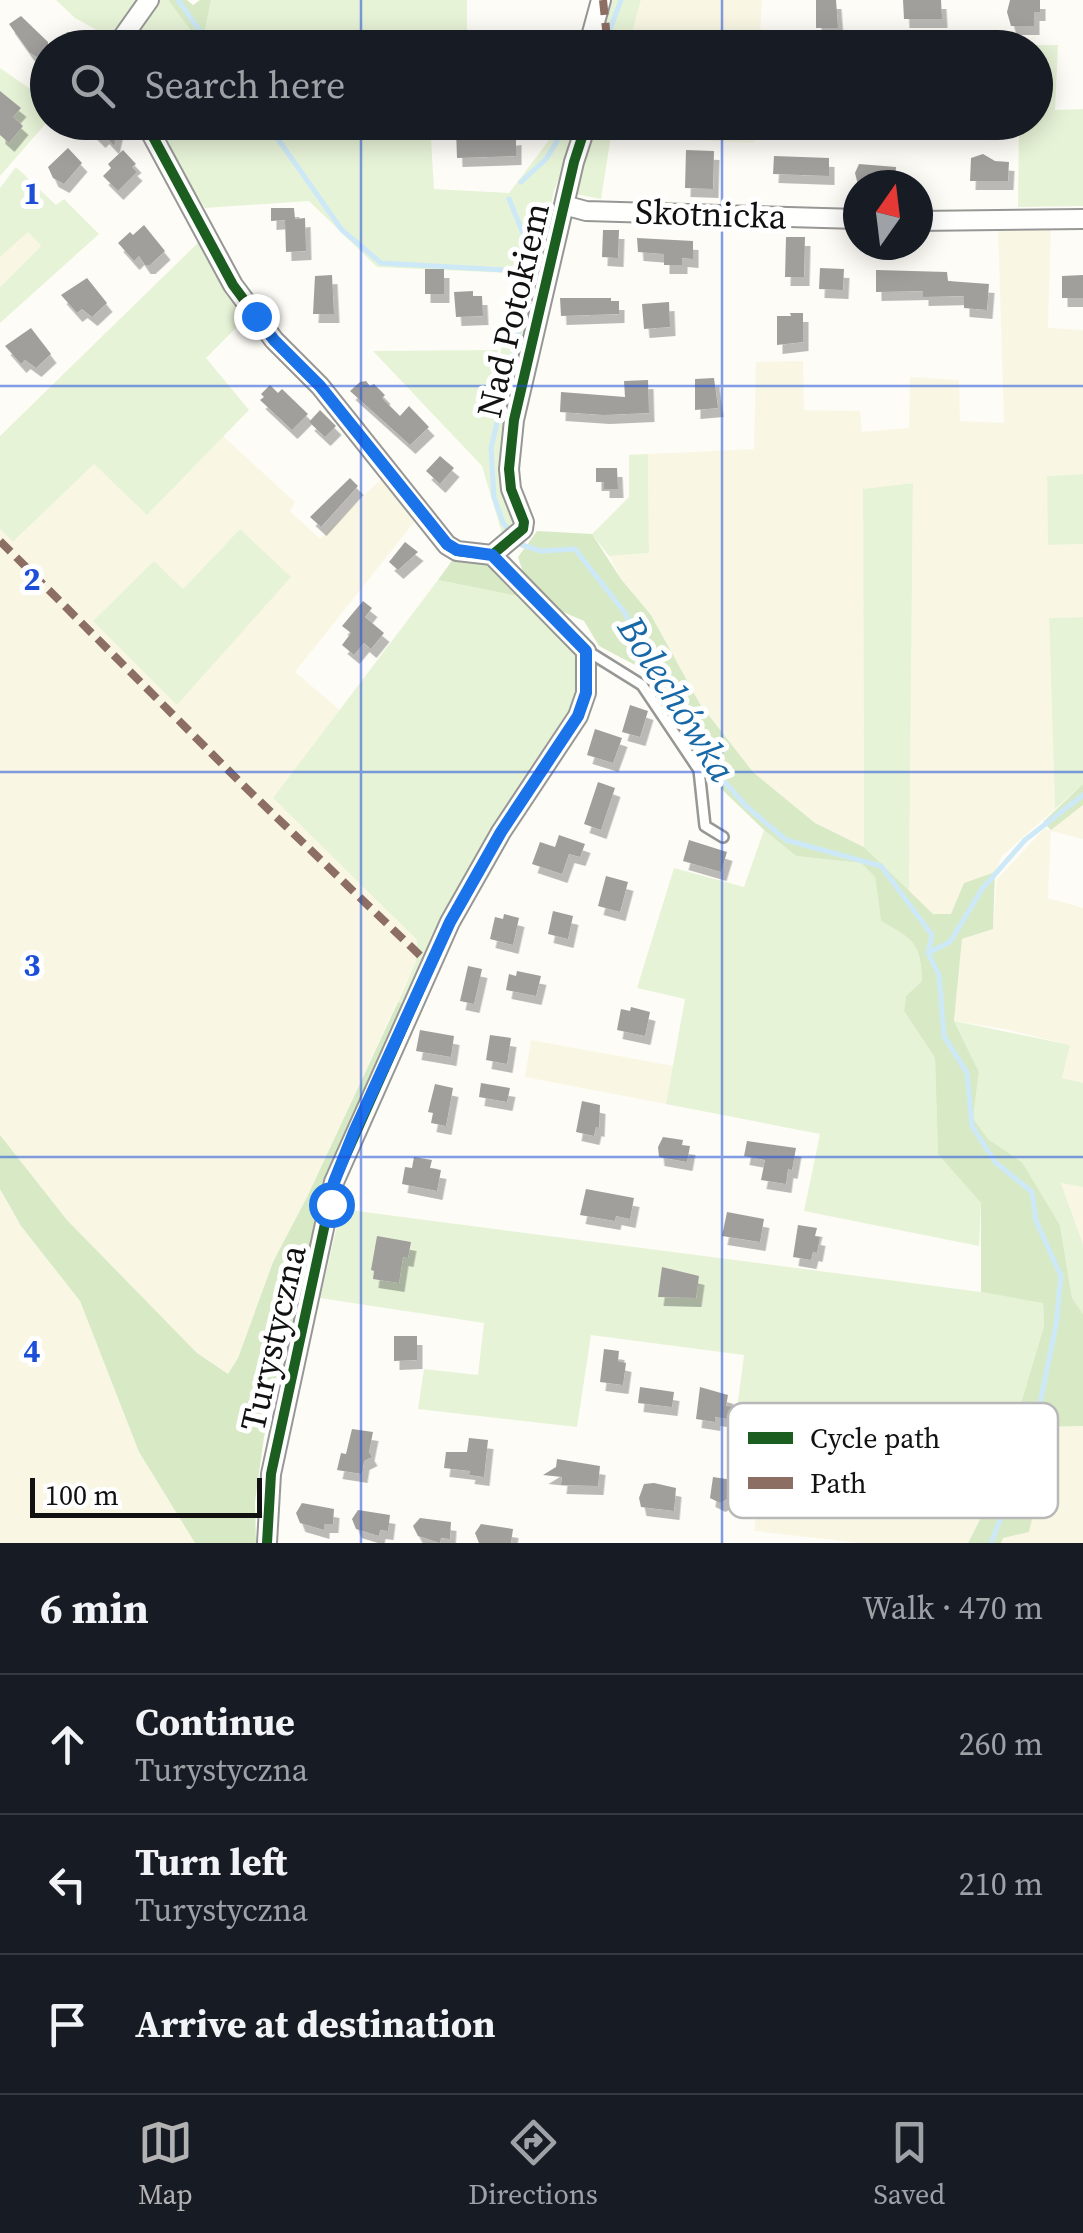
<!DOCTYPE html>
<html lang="en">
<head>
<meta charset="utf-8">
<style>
	body { margin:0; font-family:"Source Serif 4",serif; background:#242831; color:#f1f3f6 }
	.compass { position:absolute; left:843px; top:170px; width:90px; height:90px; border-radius:50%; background:#171b24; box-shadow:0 5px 25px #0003; rotate:14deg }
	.scale { position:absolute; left:30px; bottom:25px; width:232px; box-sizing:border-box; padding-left:10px; border:5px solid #111; border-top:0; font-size:28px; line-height:35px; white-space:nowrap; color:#111; -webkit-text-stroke:8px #fff; paint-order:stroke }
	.stop { position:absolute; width:30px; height:30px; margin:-22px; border:8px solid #1a73e8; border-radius:50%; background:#fff }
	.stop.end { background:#1a73e8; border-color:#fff; box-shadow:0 2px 10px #0008 }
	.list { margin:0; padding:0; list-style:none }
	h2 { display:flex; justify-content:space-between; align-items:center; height:130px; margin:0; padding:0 40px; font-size:42px }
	h2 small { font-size:32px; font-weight:400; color:#9ea1a6 }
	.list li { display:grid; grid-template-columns:65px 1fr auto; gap:30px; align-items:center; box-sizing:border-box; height:140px; padding:0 40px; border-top:2px solid #363941 }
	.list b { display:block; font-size:38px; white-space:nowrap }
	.list p { margin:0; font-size:32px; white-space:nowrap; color:#9ea1a6 }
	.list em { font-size:32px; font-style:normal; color:#9ea1a6 }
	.icon { flex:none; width:55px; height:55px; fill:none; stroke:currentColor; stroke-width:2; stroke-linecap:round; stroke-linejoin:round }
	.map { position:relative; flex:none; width:1083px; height:1543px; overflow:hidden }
	.search { position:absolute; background:#171b24; box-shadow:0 5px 25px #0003; left:30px; right:30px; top:30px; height:110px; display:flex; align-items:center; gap:25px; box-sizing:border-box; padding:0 35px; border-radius:55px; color:#9ea1a6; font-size:38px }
	.sheet { height:550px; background:#171b24 }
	nav { display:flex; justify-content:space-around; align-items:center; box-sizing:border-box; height:140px; border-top:2px solid #363941; background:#171b24; font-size:28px; color:#9ea1a6 }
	nav a { display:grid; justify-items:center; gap:5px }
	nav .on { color:#b2b2b3 }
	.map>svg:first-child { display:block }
	.farmland { fill:#f9f7e4; fill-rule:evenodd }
	.green { fill:#e7f3d7 }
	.forest { fill:#d8eac5 }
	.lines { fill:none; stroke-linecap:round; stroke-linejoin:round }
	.stream { stroke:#cde8f7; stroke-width:5 }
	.building { fill:#a19f9c; filter:url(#shadow) }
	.lane-casing { stroke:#979795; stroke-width:14 }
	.street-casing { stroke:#979795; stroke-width:22 }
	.lane { stroke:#fffffe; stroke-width:9 }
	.street { stroke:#fffffe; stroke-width:18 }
	.quiet { stroke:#8d6e63; stroke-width:8; stroke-dasharray:15 8; stroke-linecap:butt }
	.cycleway-casing { stroke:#fff; stroke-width:16 }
	.cycleway { stroke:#1b5e20; stroke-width:10 }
	.route { stroke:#1a73e8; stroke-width:12 }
	.grid { fill:none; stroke:#1d4ed8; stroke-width:2.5; stroke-opacity:0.55 }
	.labels { text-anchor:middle; stroke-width:10; stroke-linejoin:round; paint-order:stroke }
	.street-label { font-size:35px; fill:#111; stroke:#fff }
	.water-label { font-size:38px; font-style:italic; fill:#1768a6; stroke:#fff }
	.key { fill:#fff; stroke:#b8b8b8; stroke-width:2.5 }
	.key-label { font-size:28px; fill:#111 }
	.grid-label { font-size:32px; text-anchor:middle; font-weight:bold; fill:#1d4ed8; stroke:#fff; stroke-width:10; stroke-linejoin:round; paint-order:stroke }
</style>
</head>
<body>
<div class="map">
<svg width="1083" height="1543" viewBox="0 0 1083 1543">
	<defs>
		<filter id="shadow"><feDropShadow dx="5.5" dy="9" stdDeviation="0" flood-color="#0004"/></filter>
	</defs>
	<rect width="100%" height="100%" fill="#fdfcf7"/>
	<path class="farmland" d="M 641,0 L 762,0 L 759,47 L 628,48 Z
		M 613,123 L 755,123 L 754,143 L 611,136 Z
		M 1051,227 L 1048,328 L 1083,330 L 1083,474 L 1047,476 L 1049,545 L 1083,544 L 1083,617 L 1049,618 L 1055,809 L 1002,856 L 995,872 L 964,883 L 952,914 L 933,914 L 909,891 L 913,483 L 863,490 L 864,847 L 815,823 L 753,772 L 700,704 L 651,615 L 621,579 L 609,556 L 649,553 L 648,454 L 754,449 L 756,362 L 803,361 L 804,410 L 860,411 L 862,432 L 909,428 L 910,377 L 959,380 L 960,421 L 1004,423 L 998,228 Z
		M 28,232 L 41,246 L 0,287 L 0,257 Z
		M 223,436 L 295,502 L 290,511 L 320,539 L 384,476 L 419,516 L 295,672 L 340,710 L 273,798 L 417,940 L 416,961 L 307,1197 L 273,1262 L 238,1358 L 228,1374 L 197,1353 L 67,1220 L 0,1135 L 0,529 L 14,542 L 94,463 L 147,514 ZM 240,529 L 290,577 L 93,621 L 183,589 Z
		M 1083,805 L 1083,839 L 1051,831 L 1048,898 L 1083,908 L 1083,1083 L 1062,1079 L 1069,1045 L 1005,1029 L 954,1021 L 962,939 L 993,929 L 997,879 L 1044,829 L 1051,830 Z
		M 531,1040 L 674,1066 L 666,1104 L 525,1077 Z
		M 1061,1182 L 1083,1187 L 1083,1244 Z
		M 0,1189 L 21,1226 L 80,1301 L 139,1452 L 195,1543 L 0,1543 Z
		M 1038,1426 L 1083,1426 L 1083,1543 L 1001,1543 Z
		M 763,1460 L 995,1490 L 968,1543 L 861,1543 L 754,1531 Z"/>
	<path class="green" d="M 56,0 L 143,0 L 111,38 L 75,18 Z
		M 157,0 L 168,0 L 203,47 L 121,48 Z
		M 211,0 L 467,0 L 467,40 L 426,43 L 425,47 L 217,47 L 205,30 Z
		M 604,0 L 641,0 L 628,47 L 610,47 L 602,17 Z
		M 1058,45 L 1055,110 L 1083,109 L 1083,206 L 1018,207 L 1019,123 L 1036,122 L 1036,48 L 982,46 Z
		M 0,68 L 48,101 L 47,122 L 0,176 Z
		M 150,123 L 257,123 L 265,133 L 272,126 L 270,123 L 430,123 L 434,189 L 509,193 L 562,123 L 579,123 L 553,194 L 543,263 L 502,452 L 502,490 L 519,523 L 503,537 L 482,466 L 373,351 L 498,350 L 491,406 L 501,350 L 531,274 L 377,267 L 309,201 L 205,208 Z
		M 596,123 L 613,123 L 601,199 L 575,194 Z
		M 16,167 L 56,205 L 64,199 L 99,234 L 0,323 L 0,287 L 41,246 L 28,232 L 0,257 L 0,188 Z
		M 204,237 L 247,317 L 206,358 L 249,410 L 147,515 L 94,464 L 13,542 L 0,529 L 0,436 Z
		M 648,454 L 649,553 L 609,556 L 592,534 L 629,497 L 629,455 Z
		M 1083,474 L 1083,544 L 1048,545 L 1047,476 Z
		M 913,483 L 909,891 L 864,847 L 863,489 Z
		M 240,529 L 291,577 L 177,705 L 93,621 L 154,561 L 183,589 Z
		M 438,580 L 517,596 L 524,592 L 573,650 L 582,675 L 576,705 L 405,1004 L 398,1002 L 416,961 L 417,940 L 273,798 Z
		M 1083,617 L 1083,784 L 1055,809 L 1049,618 Z
		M 764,830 L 796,856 L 861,863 L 875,877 L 881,921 C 913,939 921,943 922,981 L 906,996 L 904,1011 L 935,1058 L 938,1153 L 981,1203 L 979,1246 L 804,1211 L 820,1134 L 666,1104 L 685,999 L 637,988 L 674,868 L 744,887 Z
		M 954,1021 L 1070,1045 L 1062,1078 L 1083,1083 L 1083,1187 L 1061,1183 L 1083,1244 L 1083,1314 L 1072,1299 L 1060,1225 L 1022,1162 L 988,1139 L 973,1118 L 979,1072 Z
		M 341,1209 L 981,1292 L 1043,1302 L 1044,1326 L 995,1490 L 731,1455 L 744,1355 L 591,1335 L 577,1427 L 418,1409 L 424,1369 L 478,1375 L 484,1323 L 320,1298 Z"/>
	<path class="forest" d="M 168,0 L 187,0 L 193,5 L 200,0 L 211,0 L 205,30 L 217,47 L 203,47 Z
		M 537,531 L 592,534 L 621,579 L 651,615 L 700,704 L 753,772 L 815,823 L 864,847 L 933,914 L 951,914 L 964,883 L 995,872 L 993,929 L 962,939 L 954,1021 L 979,1072 L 973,1118 L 988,1139 L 1022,1162 L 1060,1225 L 1072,1298 L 1083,1314 L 1083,1426 L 1038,1427 L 1025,1469 L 1038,1493 L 1029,1532 L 1003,1538 L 1001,1543 L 968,1543 L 995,1490 L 1044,1326 L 1043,1303 L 981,1292 L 981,1203 L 938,1154 L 935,1058 L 904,1011 L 906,996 L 922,981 C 921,943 913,939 881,921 L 875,877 L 861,863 L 796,856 L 764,830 L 705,773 L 666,699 L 637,666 L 599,646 L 584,621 L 563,612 L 548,598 L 523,572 L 518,557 Z
		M 496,556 L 523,592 L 517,596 L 438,580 L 454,558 Z
		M 1083,784 L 1083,805 L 1051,830 L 1043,822 Z
		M 398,1002 L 405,1004 L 326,1190 L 264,1437 L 255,1502 L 256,1543 L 195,1543 L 139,1452 L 80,1301 L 21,1226 L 0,1189 L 0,1135 L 67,1220 L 197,1353 L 228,1374 L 238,1358 L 273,1262 L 307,1197 Z"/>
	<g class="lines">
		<path class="stream" d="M 178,0 L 212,48
			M 603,48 L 621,0
			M 266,122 L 342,230 L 381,263 L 539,272
			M 521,182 L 546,159 L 569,122
			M 509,199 L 539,272 L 524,310 L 491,448 L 494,497 L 503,523 L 522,545 L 541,551 L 575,549 L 625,613 L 715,771 L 746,806 L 786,840 L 881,866 L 932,935 L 928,953 L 939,975 L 944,1036 L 967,1073 L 972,1126 L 995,1162 L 1032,1192 L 1036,1221 L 1061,1276 L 1056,1325 L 1034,1433 L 991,1543
			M 928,953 L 950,942 L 982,889 L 1025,840 L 1083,795"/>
	</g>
	<path class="building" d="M 816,0 L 836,0 L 838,28 L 816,28 Z
		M 903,0 L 941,0 L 942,19 L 904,19 Z
		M 1010,0 L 1040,0 L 1040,12 L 1034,12 L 1034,26 L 1011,26 L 1007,12 Z
		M 21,16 L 48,42 L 48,65 L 29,52 L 9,24 Z
		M 0,91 L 21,108 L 13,117 L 23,126 L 9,143 L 0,135 Z
		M 93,122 L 119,122 L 114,146 L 104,135 L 100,139 L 91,130 L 96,125 Z
		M 508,128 L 508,137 L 516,136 L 516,156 L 457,158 L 456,130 Z
		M 68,148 L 82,163 L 64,184 L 53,178 L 48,167 Z
		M 123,150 L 136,164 L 132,167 L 137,172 L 118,191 L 103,176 L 111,168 L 108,164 Z
		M 686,150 L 714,151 L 713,189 L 685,188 Z
		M 983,154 L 995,161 L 1009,162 L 1008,181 L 970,181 L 971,158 Z
		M 774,156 L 829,158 L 829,176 L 773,174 Z
		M 859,164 L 896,167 L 895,185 L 858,185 L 855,173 Z
		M 271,208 L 294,208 L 295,219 L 305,218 L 306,251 L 286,252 L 285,220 L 271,221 Z
		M 144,225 L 165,251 L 150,265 L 145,265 L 139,256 L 134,261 L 118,243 L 130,232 L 133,235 Z
		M 603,230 L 619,230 L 618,258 L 602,257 Z
		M 786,237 L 805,237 L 804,277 L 785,277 Z
		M 637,238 L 693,241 L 693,259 L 682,258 L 682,265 L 664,265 L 664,254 L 638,252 Z
		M 820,268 L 844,269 L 843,290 L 819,289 Z
		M 425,269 L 444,269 L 444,294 L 425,294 Z
		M 876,270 L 947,272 L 948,281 L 989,284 L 987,310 L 964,308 L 964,296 L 923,297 L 923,291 L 876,292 Z
		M 332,275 L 334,314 L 313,314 L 315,276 Z
		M 1083,275 L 1083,298 L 1062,298 L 1062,276 Z
		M 87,278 L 107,303 L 92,317 L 82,309 L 77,313 L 61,295 Z
		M 473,291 L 473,296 L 482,296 L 483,316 L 456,317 L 454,292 Z
		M 560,298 L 611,298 L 611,301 L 619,301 L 619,314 L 561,316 Z
		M 669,302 L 670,327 L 644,329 L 642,304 Z
		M 790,313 L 803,313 L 803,342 L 777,345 L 777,316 L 791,316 Z
		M 31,328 L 51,354 L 36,368 L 25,360 L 21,364 L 5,346 Z
		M 714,378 L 718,408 L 695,410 L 695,379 Z
		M 648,380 L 649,413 L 604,415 L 560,412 L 561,392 L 625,397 L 624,381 Z
		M 366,381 L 370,386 L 374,384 L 385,395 L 382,398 L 400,416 L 409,406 L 429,427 L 410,445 L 350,391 L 360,382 Z
		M 270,385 L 278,393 L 282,389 L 308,414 L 292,430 L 260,400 L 264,397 L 261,394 Z
		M 320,410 L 336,426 L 325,437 L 309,422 Z
		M 440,456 L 454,468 L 440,484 L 426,471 Z
		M 596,468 L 617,468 L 618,489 L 604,489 L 604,482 L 596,482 Z
		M 350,478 L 358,486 L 321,527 L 310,517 Z
		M 405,542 L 418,552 L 398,570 L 389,562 Z
		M 363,601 L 372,608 L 365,617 L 384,633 L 371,649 L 364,643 L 354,655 L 342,645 L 351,633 L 342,626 Z
		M 630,705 L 648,711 L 640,737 L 622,732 Z
		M 595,729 L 622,738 L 613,763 L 587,755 Z
		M 598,782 L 615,788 L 601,830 L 584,824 Z
		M 559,835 L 585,844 L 580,857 L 569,854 L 562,874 L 532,864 L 540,842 L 555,847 Z
		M 689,840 L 727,852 L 721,872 L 683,861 Z
		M 606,876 L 628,882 L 620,912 L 598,906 Z
		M 553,911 L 573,916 L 568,939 L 548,934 Z
		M 504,914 L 519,918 L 513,945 L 490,939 L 495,917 L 503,919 Z
		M 468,966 L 482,969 L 474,1004 L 460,1001 Z
		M 517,971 L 541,976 L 536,996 L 506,990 L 509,974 L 516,976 Z
		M 631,1007 L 650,1012 L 645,1036 L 617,1030 L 621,1009 L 630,1011 Z
		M 420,1030 L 454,1036 L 451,1057 L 416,1051 Z
		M 490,1035 L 511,1038 L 507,1064 L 486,1060 Z
		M 481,1083 L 510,1088 L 507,1102 L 479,1097 Z
		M 435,1084 L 453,1088 L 446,1126 L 431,1123 L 433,1113 L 428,1112 Z
		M 582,1101 L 600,1105 L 599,1128 L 596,1127 L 594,1136 L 576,1132 Z
		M 663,1137 L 683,1140 L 682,1145 L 690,1146 L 687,1162 L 659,1157 L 658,1147 Z
		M 747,1141 L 796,1148 L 792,1170 L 788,1169 L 786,1184 L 761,1180 L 765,1160 L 744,1156 Z
		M 414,1157 L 432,1160 L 430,1168 L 441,1170 L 437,1191 L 402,1184 L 405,1167 L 412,1168 Z
		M 586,1189 L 634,1198 L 630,1219 L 616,1216 L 615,1221 L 580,1215 Z
		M 727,1212 L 764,1219 L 760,1242 L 722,1236 Z
		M 798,1225 L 817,1228 L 815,1236 L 820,1237 L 817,1253 L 813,1252 L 811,1260 L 793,1257 Z
		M 377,1236 L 411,1242 L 408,1258 L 403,1257 L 399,1283 L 373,1279 L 374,1271 L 371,1270 Z
		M 662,1267 L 699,1276 L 696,1298 L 658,1297 Z
		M 394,1336 L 417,1336 L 417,1360 L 394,1361 Z
		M 604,1349 L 619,1351 L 618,1361 L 626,1363 L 623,1385 L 600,1382 Z
		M 640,1387 L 674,1392 L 672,1407 L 638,1403 Z
		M 700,1387 L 728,1395 L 726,1406 L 795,1413 L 793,1437 L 745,1432 L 746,1422 L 715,1417 L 715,1422 L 696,1419 Z
		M 352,1429 L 373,1432 L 369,1452 L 372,1457 L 364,1461 L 362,1474 L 337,1470 L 341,1453 L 346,1454 Z
		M 469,1438 L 488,1440 L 484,1477 L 469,1475 L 470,1471 L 444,1468 L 446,1452 L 467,1452 Z
		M 557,1459 L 600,1466 L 598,1486 L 561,1485 L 562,1477 L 543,1475 L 556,1467 Z
		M 713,1477 L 733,1480 L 731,1497 L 720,1503 L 710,1498 Z
		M 654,1483 L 676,1488 L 674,1511 L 641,1507 L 639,1498 L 644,1484 Z
		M 302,1503 L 334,1509 L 333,1524 L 324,1524 L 324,1530 L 300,1523 L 296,1513 Z
		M 358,1510 L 390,1515 L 388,1531 L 380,1530 L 379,1536 L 356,1529 L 352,1519 Z
		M 420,1518 L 451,1522 L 450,1539 L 441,1538 L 440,1543 L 418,1536 L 413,1526 Z
		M 481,1524 L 513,1529 L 511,1543 L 479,1543 L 475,1533 Z"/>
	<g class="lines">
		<defs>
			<path id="lane" d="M 589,652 L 642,685 L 699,770 L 705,826 L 723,837"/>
			<path id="street" d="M 115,48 L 149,0
				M 593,48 L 592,33 L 601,0
				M 145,122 L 233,285 L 274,340 L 320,386 L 447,545 L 457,551 L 492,555 L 586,651 L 586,693 L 578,716 L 501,832 L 450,922 L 334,1182 L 271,1474 L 267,1543
				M 564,205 L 586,211 L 858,219
				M 918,221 L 1083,219
				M 492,555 L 523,529 L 524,522 L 511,489 L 509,469 L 514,420 L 574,162 L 587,122"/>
		</defs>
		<use href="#lane" class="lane-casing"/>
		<use href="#street" class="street-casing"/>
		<use href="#lane" class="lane"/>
		<use href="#street" class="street"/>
		<path class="quiet" d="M 603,0 L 608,48
			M 0,541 L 242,784 L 431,966"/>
		<defs>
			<path id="cycleway" d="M 145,122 L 233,285 L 274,340 L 320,386 L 447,545 L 457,551 L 492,555 L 586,651 L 586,693 L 578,716 L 501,832 L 450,922 L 334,1182 L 271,1474 L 267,1543
				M 492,555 L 523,529 L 524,522 L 511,489 L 509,469 L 514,420 L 574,162 L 587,122"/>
		</defs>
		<use href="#cycleway" class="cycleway-casing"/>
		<use href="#cycleway" class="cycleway"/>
	</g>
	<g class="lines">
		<path class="route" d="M 256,316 L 274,340 L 320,386 L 447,544 L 457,550 L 492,555 L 586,651 L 586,693 L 578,716 L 501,832 L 450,922 L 354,1132 L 334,1182 L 331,1204"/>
	</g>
	<path class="grid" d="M 361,0 L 361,48M 722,0 L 722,48M 361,122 L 361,1543M 722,122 L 722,1543M 0,386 L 1083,386M 0,772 L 1083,772M 0,1157 L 1083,1157"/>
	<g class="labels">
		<g class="street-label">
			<text transform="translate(711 214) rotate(2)" y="12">Skotnicka</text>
			<text transform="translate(513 310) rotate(-77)" y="12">Nad Potokiem</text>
			<text transform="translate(273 1338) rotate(-77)" y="12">Turystyczna</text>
		</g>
		<g class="water-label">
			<text transform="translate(677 699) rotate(58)" y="13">Bolechówka</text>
		</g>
	</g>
	<rect x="728" y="1403" width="330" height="115" rx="15" class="key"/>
	<rect x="748" y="1432" width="45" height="12" fill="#1b5e20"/>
	<rect x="748" y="1477" width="45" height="12" fill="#8d6e63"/>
	<g class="key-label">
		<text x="810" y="1448">Cycle path</text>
		<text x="810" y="1493">Path</text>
	</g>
	<g class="grid-label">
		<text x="32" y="204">1</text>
		<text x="32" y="590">2</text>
		<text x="32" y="976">3</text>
		<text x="32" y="1362">4</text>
	</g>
</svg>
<svg class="compass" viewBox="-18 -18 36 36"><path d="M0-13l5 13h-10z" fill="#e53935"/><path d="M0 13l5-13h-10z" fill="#9ea1a6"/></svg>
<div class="scale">100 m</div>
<div class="stop" style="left:331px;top:1204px"></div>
<div class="stop end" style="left:256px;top:316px"></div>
<div class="search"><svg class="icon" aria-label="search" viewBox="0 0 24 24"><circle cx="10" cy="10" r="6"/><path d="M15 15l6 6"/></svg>Search here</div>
</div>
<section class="sheet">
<h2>6 min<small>Walk · 470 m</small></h2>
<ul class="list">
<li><svg class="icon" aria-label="ahead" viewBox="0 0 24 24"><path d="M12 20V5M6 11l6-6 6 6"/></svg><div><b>Continue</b><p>Turystyczna</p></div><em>260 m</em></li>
<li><svg class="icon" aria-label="left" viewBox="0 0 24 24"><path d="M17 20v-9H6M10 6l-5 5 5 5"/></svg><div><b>Turn left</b><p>Turystyczna</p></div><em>210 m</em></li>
<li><svg class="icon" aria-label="arrive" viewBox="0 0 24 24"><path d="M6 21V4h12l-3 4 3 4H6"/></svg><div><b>Arrive at destination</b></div></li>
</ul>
</section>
<nav>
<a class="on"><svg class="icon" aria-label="map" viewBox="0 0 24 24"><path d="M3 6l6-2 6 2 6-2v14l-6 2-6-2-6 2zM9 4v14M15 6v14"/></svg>Map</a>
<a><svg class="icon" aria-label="directions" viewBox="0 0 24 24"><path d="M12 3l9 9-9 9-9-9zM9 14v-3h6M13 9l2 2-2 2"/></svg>Directions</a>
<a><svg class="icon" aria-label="saved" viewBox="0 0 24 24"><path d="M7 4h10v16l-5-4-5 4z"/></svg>Saved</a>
</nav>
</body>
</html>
